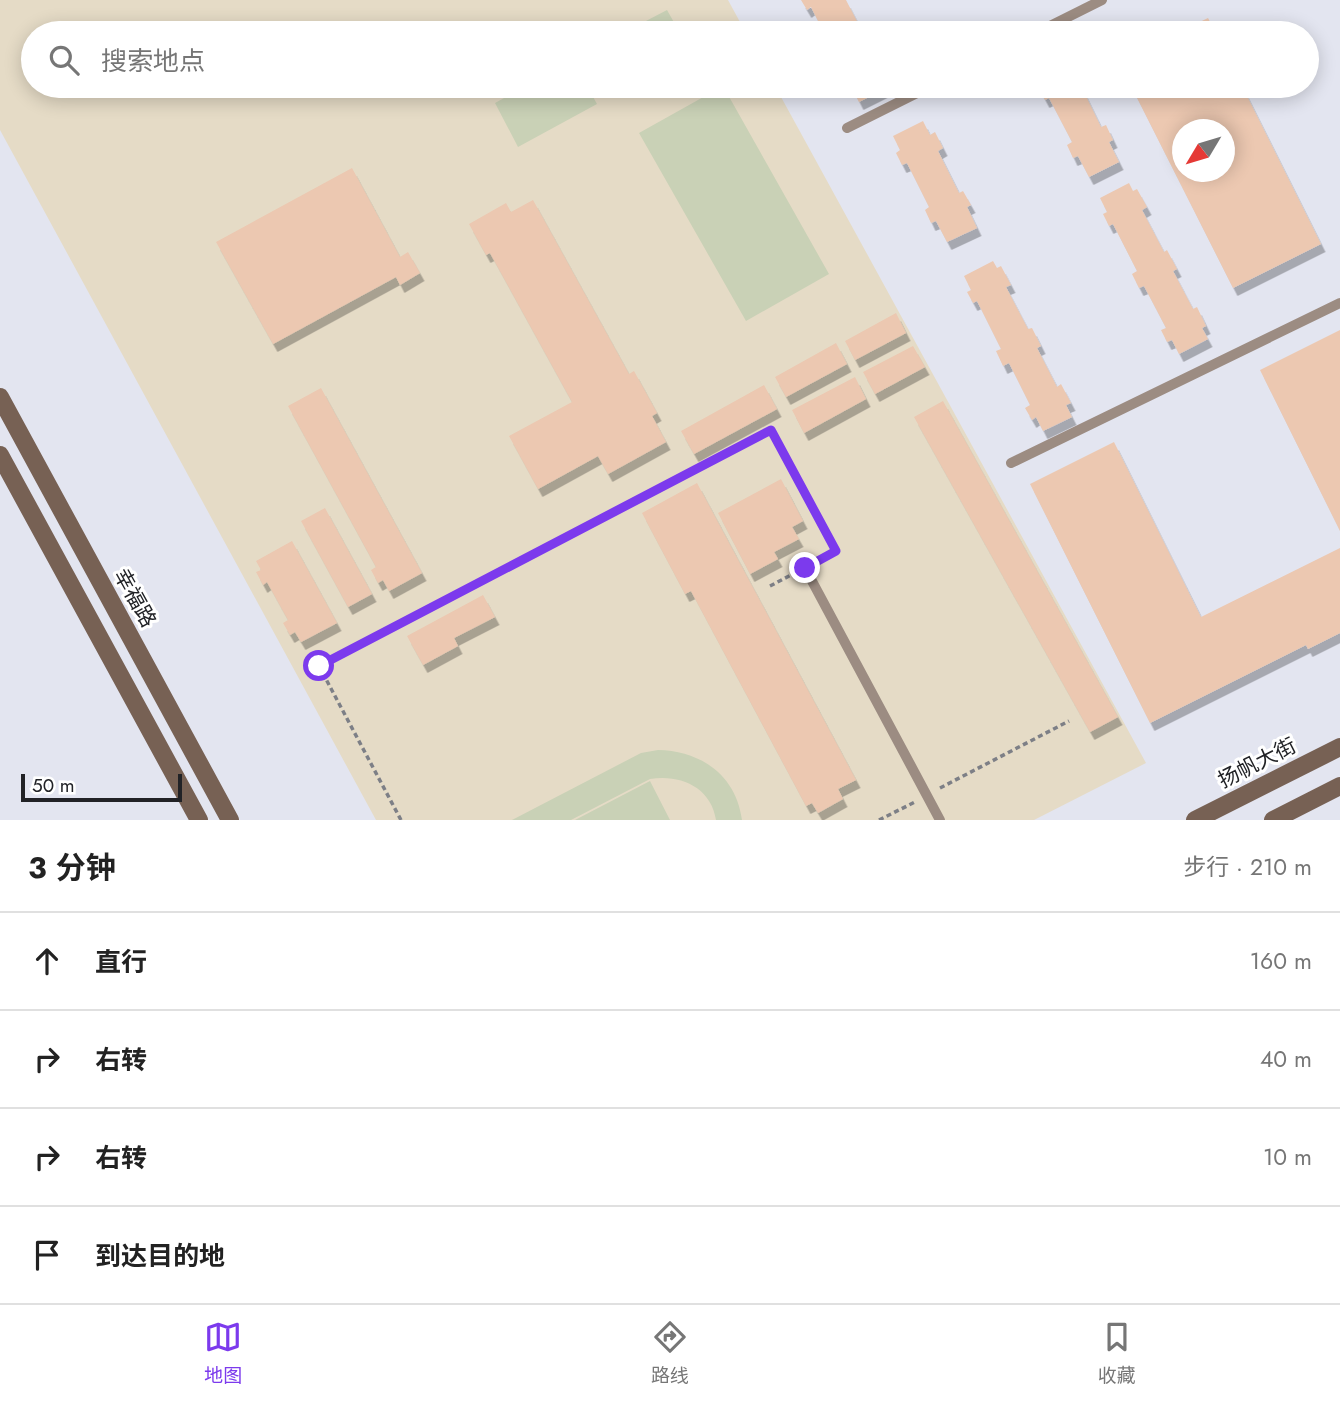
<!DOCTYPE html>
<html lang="zh">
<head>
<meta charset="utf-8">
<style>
	body { margin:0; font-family:Jost,"Noto Sans SC",sans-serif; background:#f2f2f2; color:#222 }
	.compass { position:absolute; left:1172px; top:119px; width:63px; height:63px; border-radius:50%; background:#fff; box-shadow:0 4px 18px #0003; rotate:232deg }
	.scale { position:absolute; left:21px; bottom:18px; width:161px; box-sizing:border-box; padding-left:7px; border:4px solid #212226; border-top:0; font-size:19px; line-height:24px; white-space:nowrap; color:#212226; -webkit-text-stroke:5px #fff; paint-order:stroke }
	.stop { position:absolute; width:21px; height:21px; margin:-16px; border:5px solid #7c3aed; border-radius:50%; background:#fff }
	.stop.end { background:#7c3aed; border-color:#fff; box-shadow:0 2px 7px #0008 }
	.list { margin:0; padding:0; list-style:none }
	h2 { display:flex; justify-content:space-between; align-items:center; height:91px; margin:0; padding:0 28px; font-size:30px }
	h2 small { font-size:23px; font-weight:400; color:#767676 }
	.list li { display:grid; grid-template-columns:46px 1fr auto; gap:21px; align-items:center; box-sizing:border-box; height:98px; padding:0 28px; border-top:2px solid #e0e0e0 }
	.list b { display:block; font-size:26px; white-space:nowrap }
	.list em { font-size:23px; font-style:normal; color:#767676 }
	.icon { flex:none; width:38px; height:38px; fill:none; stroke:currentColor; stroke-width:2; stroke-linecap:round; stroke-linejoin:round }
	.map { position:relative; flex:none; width:1340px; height:820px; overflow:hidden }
	.search { position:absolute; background:#fff; box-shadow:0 4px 18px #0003; left:21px; right:21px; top:21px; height:77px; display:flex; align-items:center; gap:18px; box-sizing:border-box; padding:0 24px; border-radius:38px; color:#767676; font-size:26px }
	.sheet { height:483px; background:#fff }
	nav { display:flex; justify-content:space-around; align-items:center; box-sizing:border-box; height:98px; border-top:2px solid #e0e0e0; background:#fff; font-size:19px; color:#767676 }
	nav a { display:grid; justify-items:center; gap:4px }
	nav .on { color:#7c3aed }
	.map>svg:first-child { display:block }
	.education { fill:#e5dbc6 }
	.green { fill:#c9d1b6 }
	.building { fill:#ecc8b1; fill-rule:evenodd; filter:url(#shadow) }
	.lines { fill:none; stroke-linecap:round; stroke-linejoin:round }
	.path { stroke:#7d7f86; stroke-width:3.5; stroke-dasharray:5 3.5; stroke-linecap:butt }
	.lane { stroke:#9c8c82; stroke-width:10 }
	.secondary { stroke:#776154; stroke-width:18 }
	.route { stroke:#7c3aed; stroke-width:9 }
	.labels { text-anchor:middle; stroke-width:6; stroke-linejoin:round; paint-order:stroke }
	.street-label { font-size:21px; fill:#212226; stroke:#fff }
</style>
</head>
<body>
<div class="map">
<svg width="1340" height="820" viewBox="0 0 1340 820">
	<defs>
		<filter id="shadow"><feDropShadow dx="4.5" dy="8" stdDeviation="0" flood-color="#0004"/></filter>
	</defs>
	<rect width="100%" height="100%" fill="#e3e5f0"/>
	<path class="education" d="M 0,0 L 728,0 L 746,33 L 33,33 L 33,86 L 775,86 L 1146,763 L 1034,820 L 376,820 L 0,130 Z"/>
	<path class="green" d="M 667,10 L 680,33 L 623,33 Z
		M 526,86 L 587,86 L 597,104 L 518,147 L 495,103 Z
		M 723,86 L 829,274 L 746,321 L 639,133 Z
		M 658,750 C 701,751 736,775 742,820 L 716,820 C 711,787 680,774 650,779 L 571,820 L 512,820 L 641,753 Z
		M 650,781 L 670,820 L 575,820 Z"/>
	<path class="building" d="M 801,0 L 846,0 L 863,33 L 824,33 L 811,7 L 807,10 Z
		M 1208,18 L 1216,33 L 1177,33 Z
		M 851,86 L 891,86 L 859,102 Z
		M 1041,86 L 1081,86 L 1101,127 L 1106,125 L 1113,140 L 1109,142 L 1119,162 L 1089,177 L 1078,156 L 1073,158 L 1067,145 L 1072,142 L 1049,98 L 1045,100 L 1038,87 Z
		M 1131,86 L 1242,86 L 1321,244 L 1233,288 ZM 1182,130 L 1224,130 L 1224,172 L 1182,172 Z
		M 923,121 L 930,135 L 935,132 L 943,148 L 938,151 L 959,193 L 963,191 L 971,205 L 967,207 L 977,228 L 947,242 L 936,221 L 931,223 L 925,210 L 929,207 L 907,163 L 902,165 L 896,153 L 900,150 L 893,136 Z
		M 352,168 L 400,257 L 408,252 L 420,273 L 400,285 L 396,277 L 273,344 L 216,242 Z
		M 1129,183 L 1133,191 L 1137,189 L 1147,207 L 1142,210 L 1164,252 L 1167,250 L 1177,269 L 1173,271 L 1193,309 L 1197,307 L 1206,326 L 1202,328 L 1208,339 L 1179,354 L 1172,340 L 1167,342 L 1161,330 L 1166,328 L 1144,286 L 1139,288 L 1132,274 L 1137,271 L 1113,224 L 1109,226 L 1103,214 L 1107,212 L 1100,198 Z
		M 533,200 L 629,374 L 634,371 L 657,413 L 652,416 L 666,442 L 608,474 L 598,456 L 538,489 L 509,436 L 572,402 L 490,253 L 486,255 L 469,224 L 506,203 L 511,212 Z
		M 993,261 L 997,268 L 1001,266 L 1011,285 L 1006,287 L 1028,329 L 1032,328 L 1041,346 L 1037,348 L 1057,387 L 1061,384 L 1071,403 L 1066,405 L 1072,417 L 1043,431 L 1036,417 L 1032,420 L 1025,408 L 1030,405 L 1009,363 L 1003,366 L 996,351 L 1001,349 L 977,301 L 973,303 L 967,292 L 971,290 L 964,276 Z
		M 896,313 L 906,333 L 855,360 L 845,341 Z
		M 1340,330 L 1340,531 L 1260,370 Z
		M 836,343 L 847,364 L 786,397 L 775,377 Z
		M 913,346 L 925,367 L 875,394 L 863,372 Z
		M 855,377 L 866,399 L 804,433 L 792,410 Z
		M 764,385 L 777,409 L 694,454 L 681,431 Z
		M 321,388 L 422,573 L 389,591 L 383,580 L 378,583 L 371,570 L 376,567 L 288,406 Z
		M 943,401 L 1118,717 L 1090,732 L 914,417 Z
		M 1114,442 L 1201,617 L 1340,548 L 1340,633 L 1308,649 L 1306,645 L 1150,723 L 1030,484 Z
		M 781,479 L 803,521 L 792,527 L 799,539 L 774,552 L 778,559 L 750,574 L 718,513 Z
		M 697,483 L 856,780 L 838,789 L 843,799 L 818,813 L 812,803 L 806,806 L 691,591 L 685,594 L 642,513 Z
		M 325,508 L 372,594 L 348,607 L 301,521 Z
		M 292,541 L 337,623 L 301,642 L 295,632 L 290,635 L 283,623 L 288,620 L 267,582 L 263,585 L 256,572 L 261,570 L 256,561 Z
		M 483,595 L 495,617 L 454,638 L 458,646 L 423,665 L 407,636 Z"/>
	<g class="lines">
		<path class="path" d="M 770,586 L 791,575
			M 940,788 L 1069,721
			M 401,820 L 319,666 L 771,430 L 836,551 L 819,560
			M 879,820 L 915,802"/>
		<path class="lane" d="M 1036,33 L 1102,0
			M 847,128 L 931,86
			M 1011,463 L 1340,303
			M 805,568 L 940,820"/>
		<path class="secondary" d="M 0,397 L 230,820
			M 0,455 L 199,820
			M 1195,820 L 1340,747
			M 1273,820 L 1340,786"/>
	</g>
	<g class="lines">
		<path class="route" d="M 319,666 L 771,430 L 836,551 L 805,568"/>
	</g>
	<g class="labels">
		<g class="street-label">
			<text transform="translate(135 598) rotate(61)" y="7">幸福路</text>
			<text transform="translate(1257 763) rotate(-27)" y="7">扬帆大街</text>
		</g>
	</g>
</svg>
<svg class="compass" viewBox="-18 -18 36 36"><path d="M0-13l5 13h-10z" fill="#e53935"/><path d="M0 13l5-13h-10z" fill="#767676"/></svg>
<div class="scale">50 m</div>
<div class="stop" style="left:319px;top:666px"></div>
<div class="stop end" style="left:805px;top:568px"></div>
<div class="search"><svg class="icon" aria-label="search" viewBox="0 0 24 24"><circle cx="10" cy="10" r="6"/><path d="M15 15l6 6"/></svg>搜索地点</div>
</div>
<section class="sheet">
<h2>3 分钟<small>步行 · 210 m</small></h2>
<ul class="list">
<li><svg class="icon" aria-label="ahead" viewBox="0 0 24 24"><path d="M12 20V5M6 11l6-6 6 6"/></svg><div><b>直行</b></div><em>160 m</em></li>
<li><svg class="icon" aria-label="right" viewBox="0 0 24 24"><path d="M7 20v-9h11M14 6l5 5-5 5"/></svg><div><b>右转</b></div><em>40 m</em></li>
<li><svg class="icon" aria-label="right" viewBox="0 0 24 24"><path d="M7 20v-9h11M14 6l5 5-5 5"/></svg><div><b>右转</b></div><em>10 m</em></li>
<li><svg class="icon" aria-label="arrive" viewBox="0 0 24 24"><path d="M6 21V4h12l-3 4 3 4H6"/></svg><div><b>到达目的地</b></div></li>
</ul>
</section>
<nav>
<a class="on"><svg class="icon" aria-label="map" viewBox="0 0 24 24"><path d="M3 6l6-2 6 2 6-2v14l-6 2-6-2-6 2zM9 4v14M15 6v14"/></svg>地图</a>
<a><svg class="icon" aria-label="directions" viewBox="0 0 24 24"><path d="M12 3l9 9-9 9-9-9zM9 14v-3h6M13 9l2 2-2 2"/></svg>路线</a>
<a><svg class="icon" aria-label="saved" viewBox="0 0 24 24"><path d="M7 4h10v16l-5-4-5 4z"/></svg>收藏</a>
</nav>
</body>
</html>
